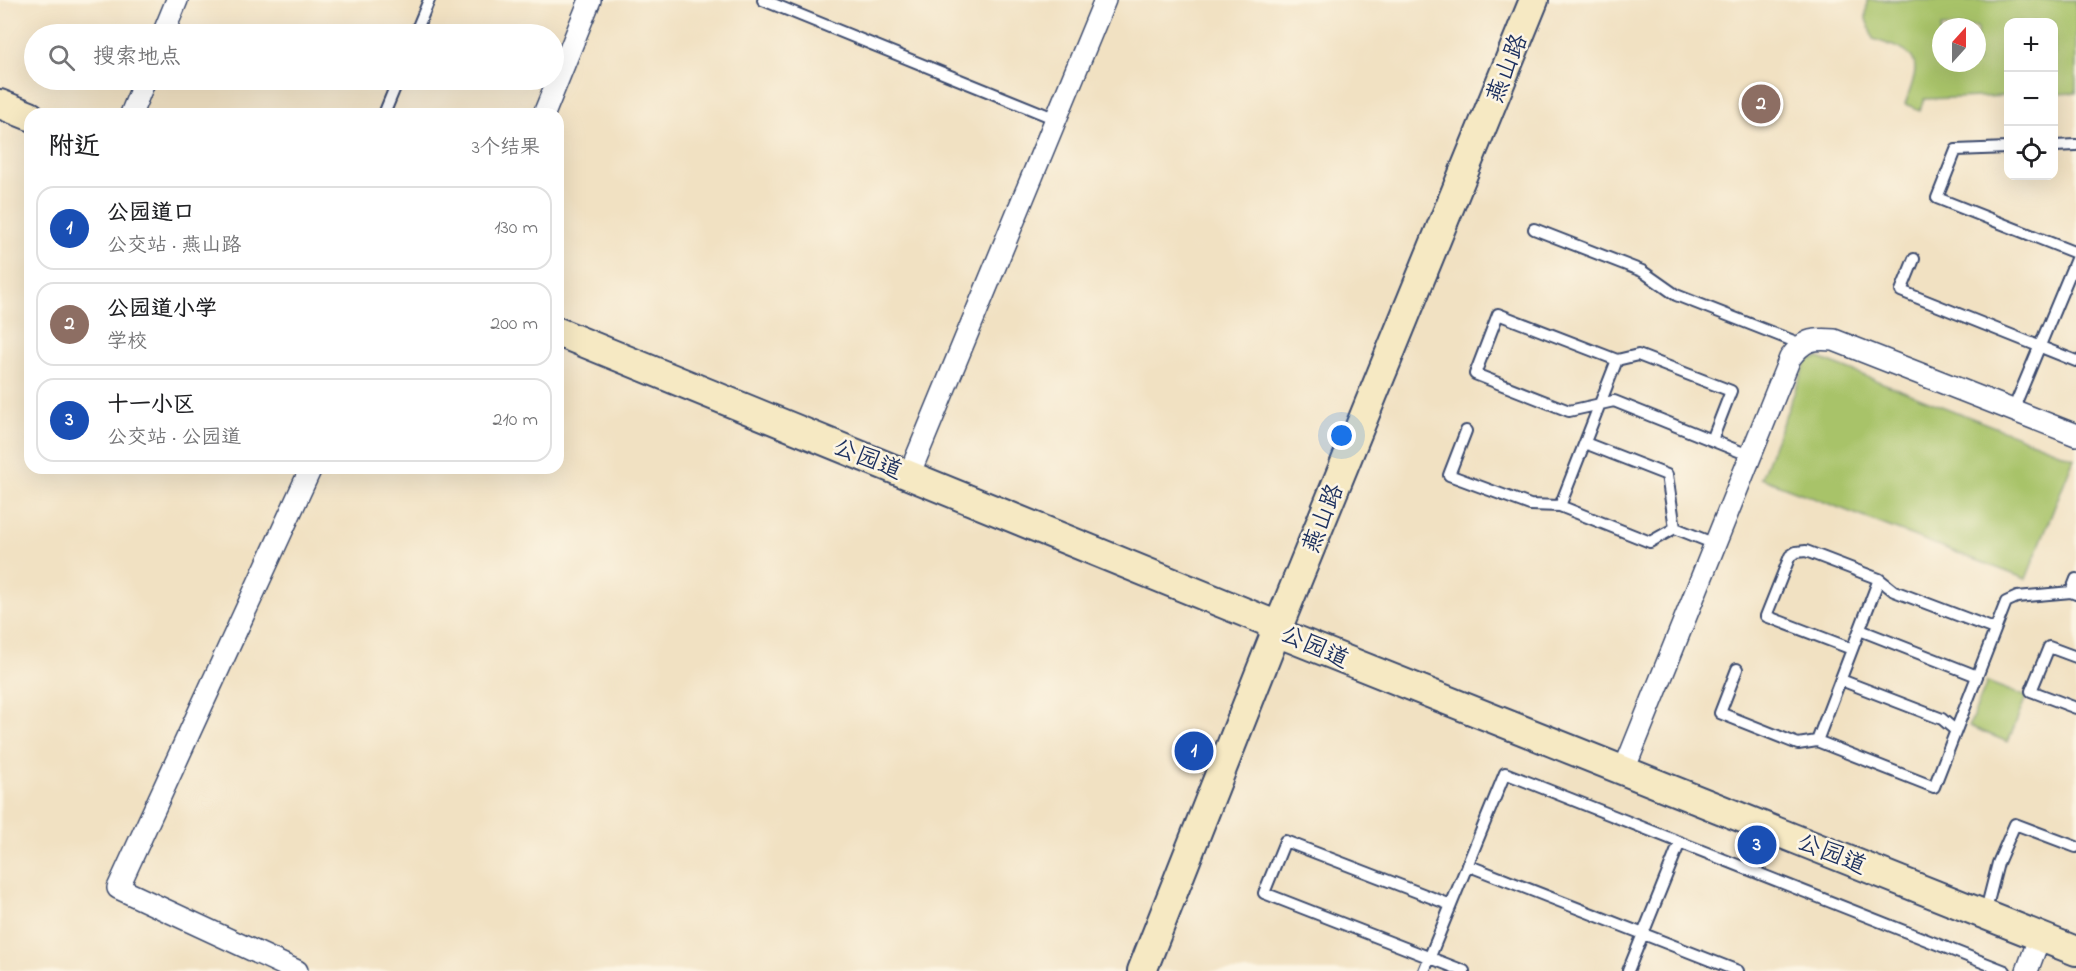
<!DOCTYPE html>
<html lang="zh">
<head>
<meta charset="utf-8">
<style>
	body { margin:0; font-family:"Indie Flower","LXGW WenKai TC",sans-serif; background:#f6f6f6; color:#202124 }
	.controls { position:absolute; right:18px; top:18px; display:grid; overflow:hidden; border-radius:12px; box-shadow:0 6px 24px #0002 }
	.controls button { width:54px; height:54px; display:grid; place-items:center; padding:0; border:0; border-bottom:2px solid #e0e0e0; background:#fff; color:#202124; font:30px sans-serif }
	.compass { position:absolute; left:1932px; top:18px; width:54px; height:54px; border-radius:50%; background:#fff; box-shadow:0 6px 24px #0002; rotate:21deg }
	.you { position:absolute; left:1342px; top:436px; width:21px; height:21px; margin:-15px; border:4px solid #fff; border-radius:50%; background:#1a73e8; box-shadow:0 0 0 9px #1a73e833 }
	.badge { display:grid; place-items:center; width:39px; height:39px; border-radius:50%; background:#d1495b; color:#fff; font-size:20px; font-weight:700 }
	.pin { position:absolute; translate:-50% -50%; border:3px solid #fff; box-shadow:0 2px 6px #0006 }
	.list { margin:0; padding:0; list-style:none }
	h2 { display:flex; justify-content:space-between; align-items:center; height:78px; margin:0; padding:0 24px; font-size:26px }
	h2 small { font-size:20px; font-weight:400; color:#757577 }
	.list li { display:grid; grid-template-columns:39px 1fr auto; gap:18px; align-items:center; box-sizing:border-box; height:84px; margin:0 12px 12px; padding:0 12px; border:2px solid #e0e0e0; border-radius:18px }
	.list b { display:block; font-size:22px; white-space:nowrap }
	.list p { margin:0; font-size:20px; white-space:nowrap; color:#757577 }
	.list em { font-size:20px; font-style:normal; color:#757577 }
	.icon { flex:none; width:33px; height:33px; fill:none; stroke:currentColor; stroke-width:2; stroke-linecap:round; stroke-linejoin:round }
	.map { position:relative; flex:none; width:2076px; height:971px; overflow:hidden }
	.search { position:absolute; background:#fff; box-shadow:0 6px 24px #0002; left:24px; top:24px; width:540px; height:66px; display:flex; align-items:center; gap:15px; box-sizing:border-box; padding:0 21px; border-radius:33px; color:#757577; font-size:22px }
	.panel { position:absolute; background:#fff; box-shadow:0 6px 24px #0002; left:24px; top:108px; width:540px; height:366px; border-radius:18px }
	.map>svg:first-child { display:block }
	.green { fill:#a8c369; stroke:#627964; stroke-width:1.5; fill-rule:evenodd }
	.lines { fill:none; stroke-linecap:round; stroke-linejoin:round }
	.lane-casing { stroke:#3b4a6d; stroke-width:14 }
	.street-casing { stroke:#3b4a6d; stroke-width:24 }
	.secondary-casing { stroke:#3b4a6d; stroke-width:32 }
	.lane { stroke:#fff; stroke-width:10 }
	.street { stroke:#fff; stroke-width:21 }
	.secondary { stroke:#f6e9c3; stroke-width:28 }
	.labels { text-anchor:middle; stroke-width:5; stroke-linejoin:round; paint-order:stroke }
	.street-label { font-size:24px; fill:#1b2f5e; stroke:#fcf5e5 }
</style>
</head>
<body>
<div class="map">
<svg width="2076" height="971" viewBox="0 0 2076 971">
	<rect width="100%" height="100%" fill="#fcf5e5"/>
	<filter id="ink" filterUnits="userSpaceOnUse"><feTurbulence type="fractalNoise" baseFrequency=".0167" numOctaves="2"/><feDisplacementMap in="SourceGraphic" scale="12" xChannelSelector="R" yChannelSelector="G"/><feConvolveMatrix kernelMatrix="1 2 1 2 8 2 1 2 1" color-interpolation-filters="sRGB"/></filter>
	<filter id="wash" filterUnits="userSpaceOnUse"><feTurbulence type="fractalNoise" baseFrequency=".008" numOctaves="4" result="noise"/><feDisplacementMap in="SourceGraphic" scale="24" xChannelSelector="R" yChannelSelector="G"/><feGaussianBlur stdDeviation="1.35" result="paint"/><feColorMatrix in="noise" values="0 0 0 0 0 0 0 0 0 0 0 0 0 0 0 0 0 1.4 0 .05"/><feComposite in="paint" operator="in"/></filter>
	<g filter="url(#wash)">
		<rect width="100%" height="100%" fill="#f1e1c2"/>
		<path class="green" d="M 1867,0 L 2076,0 L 2076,93 L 2054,94 L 2054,22 L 2008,22 L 2008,96 L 1924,99 L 1920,110 L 1905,104 C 1923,57 1919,54 1873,39 L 1866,19 ZM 1941,27 L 1977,27 L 1977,63 L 1941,63 Z
			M 1819,358 L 2074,458 L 2026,579 L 1761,478 L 1807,360 Z
			M 1987,682 L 2026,697 L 2008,742 L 1969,726 Z"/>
	</g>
	<g filter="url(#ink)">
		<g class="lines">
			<defs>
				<path id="lane" d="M 763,0 L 1056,119
					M 415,34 L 429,0
					M 384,114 L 398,80
					M 2054,146 L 2076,145
					M 2008,148 L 1956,150 L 1937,198 L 2076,253
					M 1534,229 L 1642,271 L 1676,295 L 1801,344
					M 1914,259 L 1901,291 L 2076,361
					M 1617,360 L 1638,355 L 1731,391 L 1712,440
					M 2013,410 L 2076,259
					M 1466,431 L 1449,475 L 1530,505 L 1560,506
					M 1585,443 L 1667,475 L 1675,528 L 1715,544
					M 1675,528 L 1650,542 L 1560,506 C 1579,458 1598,409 1617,360 L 1498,314 L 1475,374 L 1569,411 L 1614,401 L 1751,456
					M 2076,579 L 2071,592 L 2076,594
					M 1860,630 L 1977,676
					M 1852,649 L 1766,616 L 1790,556 L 1796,552 L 1806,551 L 1879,579 L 1894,591 L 1994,629
					M 2076,657 L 2049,647 L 2031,691 L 2076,708
					M 1737,669 L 1720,713 L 1798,744 L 1817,741 L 1934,787 L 2006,602 L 2017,597 L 2071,592
					M 1841,680 L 1942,719 L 1955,730
					M 1817,741 L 1879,579
					M 1467,865 L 1738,971
					M 1451,905 L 1285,841 L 1264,893 L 1464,971
					M 1985,914 L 1998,863 L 2015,824 L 2076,847
					M 1424,971 L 1505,773 L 2005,971
					M 1628,971 L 1680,842"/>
				<path id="street" d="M 163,34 L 177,0
					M 131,114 L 145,80
					M 544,114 L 590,0
					M 909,475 L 1105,0
					M 1624,770 L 1790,358 C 1804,340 1811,338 1834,340 L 2076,435
					M 297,971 L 118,888 L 311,468
					M 2027,971 L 2040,936"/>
				<path id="secondary" d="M 0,104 L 30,116
					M 558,332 L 1266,621 L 1276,632 L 2076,951
					M 1142,971 L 1276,632 L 1534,0"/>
			</defs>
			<use href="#lane" class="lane-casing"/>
			<use href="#street" class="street-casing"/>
			<use href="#secondary" class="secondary-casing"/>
			<use href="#lane" class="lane"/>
			<use href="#street" class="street"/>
			<use href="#secondary" class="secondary"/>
		</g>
	</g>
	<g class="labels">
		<g class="street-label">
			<text transform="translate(1506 68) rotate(-68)" y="8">燕山路</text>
			<text transform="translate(868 458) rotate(22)" y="8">公园道</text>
			<text transform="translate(1322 518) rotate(-68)" y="8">燕山路</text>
			<text transform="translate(1315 646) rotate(24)" y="8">公园道</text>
			<text transform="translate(1832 853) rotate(22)" y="8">公园道</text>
		</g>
	</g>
</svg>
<div class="controls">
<button>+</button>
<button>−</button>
<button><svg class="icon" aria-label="locate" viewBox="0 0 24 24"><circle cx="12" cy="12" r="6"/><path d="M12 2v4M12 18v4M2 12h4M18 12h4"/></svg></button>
</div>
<svg class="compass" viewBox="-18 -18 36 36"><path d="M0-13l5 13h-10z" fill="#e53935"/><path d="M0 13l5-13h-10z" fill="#757577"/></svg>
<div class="you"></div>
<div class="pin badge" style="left:1194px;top:751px;background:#1a4fb4">1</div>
<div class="pin badge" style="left:1761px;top:104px;background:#8d6e63">2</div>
<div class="pin badge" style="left:1757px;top:845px;background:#1a4fb4">3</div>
<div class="search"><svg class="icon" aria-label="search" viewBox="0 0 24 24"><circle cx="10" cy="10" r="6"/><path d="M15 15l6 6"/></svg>搜索地点</div>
<section class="panel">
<h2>附近<small>3个结果</small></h2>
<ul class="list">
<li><span class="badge" style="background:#1a4fb4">1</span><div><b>公园道口</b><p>公交站 · 燕山路</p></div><em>130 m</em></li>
<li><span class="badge" style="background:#8d6e63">2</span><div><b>公园道小学</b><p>学校</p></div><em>200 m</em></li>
<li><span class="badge" style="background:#1a4fb4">3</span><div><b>十一小区</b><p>公交站 · 公园道</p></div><em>210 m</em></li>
</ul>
</section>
</div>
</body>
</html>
